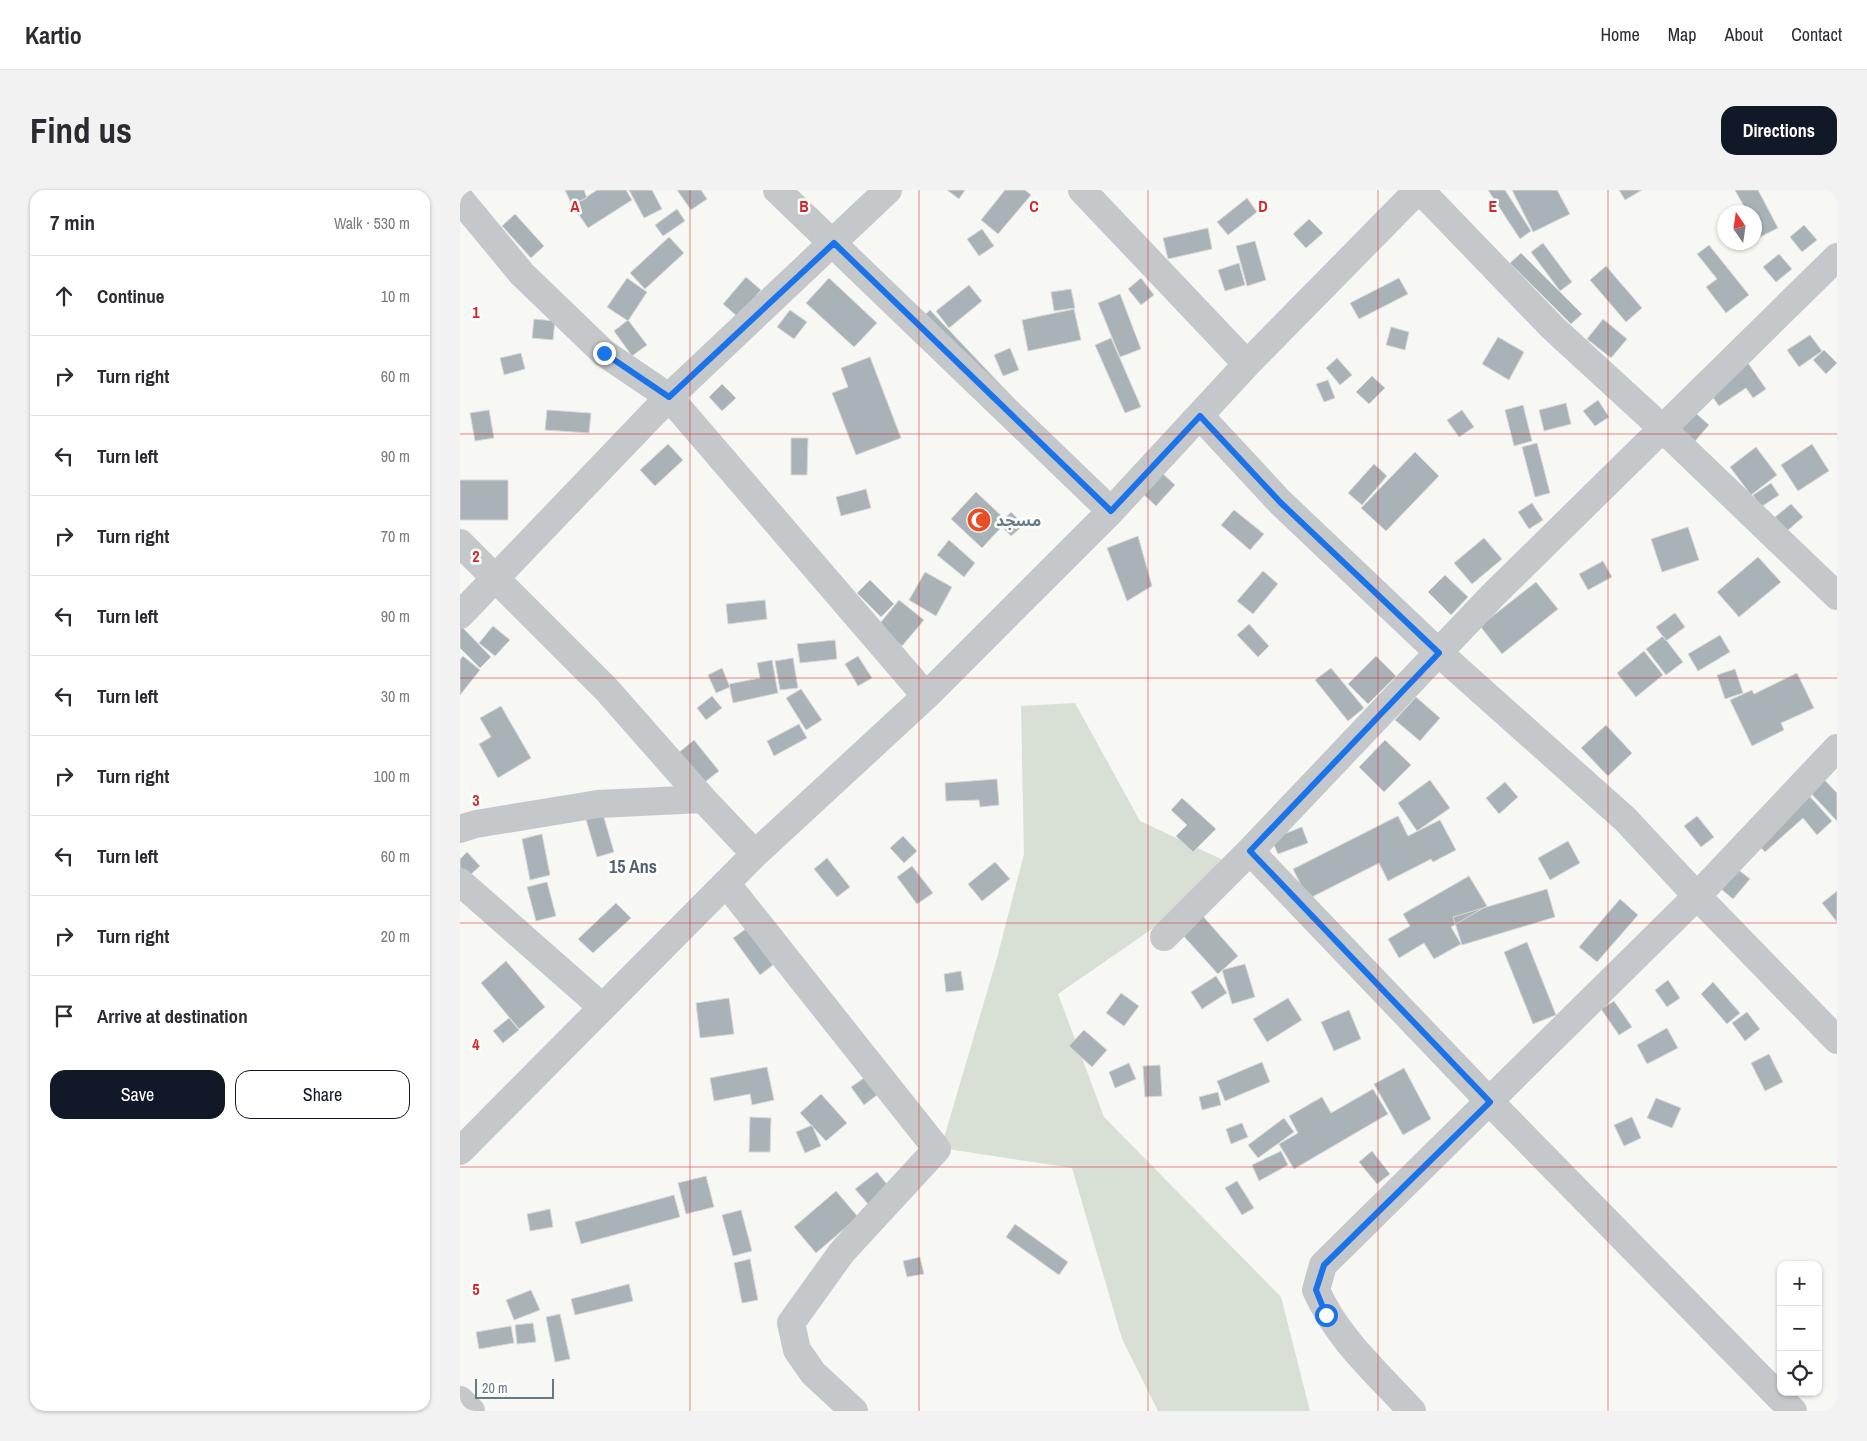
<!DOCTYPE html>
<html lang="en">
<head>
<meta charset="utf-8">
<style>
	body { margin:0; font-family:"Archivo Narrow","Noto Sans Arabic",sans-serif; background:#f2f2f3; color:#2b2b33 }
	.controls { position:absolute; right:15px; bottom:15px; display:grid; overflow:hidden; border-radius:10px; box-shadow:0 1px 4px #0004 }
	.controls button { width:45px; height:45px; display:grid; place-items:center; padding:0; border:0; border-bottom:1px solid #e1e1e2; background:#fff; color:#2b2b33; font:25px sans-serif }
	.compass { position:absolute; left:1257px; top:15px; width:45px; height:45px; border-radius:50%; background:#fff; box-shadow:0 1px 4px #0004; rotate:347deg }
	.scale { position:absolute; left:15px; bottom:12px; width:79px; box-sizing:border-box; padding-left:5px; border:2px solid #657886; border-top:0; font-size:14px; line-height:18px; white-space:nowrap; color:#657886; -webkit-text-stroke:4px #fff; paint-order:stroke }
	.stop { position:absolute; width:15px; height:15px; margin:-11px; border:4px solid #1a73e8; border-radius:50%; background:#fff }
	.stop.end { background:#1a73e8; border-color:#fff; box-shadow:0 1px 5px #0008 }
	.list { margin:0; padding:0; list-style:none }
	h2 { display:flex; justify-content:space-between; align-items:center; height:65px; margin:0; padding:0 20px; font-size:21px }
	h2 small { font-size:16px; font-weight:400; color:#7c7c81 }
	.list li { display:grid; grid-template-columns:32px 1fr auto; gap:15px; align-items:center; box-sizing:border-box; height:80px; padding:0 20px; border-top:1px solid #e1e1e2 }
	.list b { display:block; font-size:19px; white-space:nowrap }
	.list em { font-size:16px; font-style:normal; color:#7c7c81 }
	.actions { display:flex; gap:10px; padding:15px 20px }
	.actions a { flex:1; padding:11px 0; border:1px solid #111827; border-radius:15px; text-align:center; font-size:18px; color:#111827 }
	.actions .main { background:#111827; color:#fff }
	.icon { flex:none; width:28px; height:28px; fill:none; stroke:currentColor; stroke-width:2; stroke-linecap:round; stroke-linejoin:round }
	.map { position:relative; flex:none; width:1377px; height:1221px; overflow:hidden; border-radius:15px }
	header { display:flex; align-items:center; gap:30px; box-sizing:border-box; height:70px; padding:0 25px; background:#fff; border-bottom:1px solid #e1e1e2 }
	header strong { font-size:24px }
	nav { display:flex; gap:28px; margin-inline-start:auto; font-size:18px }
	.intro { display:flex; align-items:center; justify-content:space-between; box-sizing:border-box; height:120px; padding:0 30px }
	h1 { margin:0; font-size:35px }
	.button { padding:12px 22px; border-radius:15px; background:#111827; color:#fff; font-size:18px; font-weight:700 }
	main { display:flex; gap:30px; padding:0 30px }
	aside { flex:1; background:#fff; border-radius:15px; box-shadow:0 1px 4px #0004 }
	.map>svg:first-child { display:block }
	.green { fill:#d8dfd5 }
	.building { fill:#a9b2b7; stroke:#d9d9d6 }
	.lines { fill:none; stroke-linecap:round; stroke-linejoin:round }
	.minor { stroke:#c4c8cb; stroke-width:28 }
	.route { stroke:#1a73e8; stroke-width:6 }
	.grid { fill:none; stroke:#d62828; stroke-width:1; stroke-opacity:0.55 }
	.labels { text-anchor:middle; stroke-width:5; stroke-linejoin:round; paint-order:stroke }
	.poi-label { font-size:16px; font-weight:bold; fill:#657886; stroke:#fff; text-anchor:start }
	.neighbourhood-label { font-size:18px; font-weight:bold; fill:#53616b; stroke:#fff }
	.grid-label { font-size:16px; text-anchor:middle; font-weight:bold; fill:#d62828; stroke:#fff; stroke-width:5; stroke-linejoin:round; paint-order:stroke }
</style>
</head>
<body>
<header>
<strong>Kartio</strong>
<nav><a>Home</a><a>Map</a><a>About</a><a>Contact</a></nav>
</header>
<div class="intro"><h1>Find us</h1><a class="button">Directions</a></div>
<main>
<aside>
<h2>7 min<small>Walk · 530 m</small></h2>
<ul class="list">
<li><svg class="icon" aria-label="ahead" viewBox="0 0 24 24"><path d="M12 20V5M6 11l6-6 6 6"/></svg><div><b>Continue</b></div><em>10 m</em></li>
<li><svg class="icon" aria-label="right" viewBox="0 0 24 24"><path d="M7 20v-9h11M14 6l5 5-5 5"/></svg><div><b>Turn right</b></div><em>60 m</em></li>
<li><svg class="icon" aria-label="left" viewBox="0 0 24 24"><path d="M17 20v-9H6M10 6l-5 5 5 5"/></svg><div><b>Turn left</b></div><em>90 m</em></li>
<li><svg class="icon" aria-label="right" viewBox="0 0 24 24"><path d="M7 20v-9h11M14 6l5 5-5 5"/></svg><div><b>Turn right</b></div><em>70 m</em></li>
<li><svg class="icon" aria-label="left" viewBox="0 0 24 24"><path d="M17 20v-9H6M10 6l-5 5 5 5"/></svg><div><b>Turn left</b></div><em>90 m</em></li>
<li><svg class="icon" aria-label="left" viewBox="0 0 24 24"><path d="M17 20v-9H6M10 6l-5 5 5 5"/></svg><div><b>Turn left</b></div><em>30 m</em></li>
<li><svg class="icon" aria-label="right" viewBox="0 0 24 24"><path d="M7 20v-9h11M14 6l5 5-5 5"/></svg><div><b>Turn right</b></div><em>100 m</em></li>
<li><svg class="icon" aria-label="left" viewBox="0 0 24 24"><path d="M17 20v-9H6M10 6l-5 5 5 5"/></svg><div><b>Turn left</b></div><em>60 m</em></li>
<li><svg class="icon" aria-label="right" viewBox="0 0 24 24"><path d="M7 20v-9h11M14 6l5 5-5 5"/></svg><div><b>Turn right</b></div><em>20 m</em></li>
<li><svg class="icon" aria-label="arrive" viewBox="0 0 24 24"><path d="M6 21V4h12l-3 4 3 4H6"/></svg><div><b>Arrive at destination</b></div></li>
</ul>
<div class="actions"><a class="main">Save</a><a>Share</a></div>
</aside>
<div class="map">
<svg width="1377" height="1221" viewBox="0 0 1377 1221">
	<rect width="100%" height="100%" fill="#f7f7f4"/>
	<path class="green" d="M 615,513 L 680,631 L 780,678 L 598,804 L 644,927 L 821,1107 L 850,1221 L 698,1221 L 662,1149 L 612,978 L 481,958 L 537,768 L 564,664 L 561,516 Z"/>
	<path class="building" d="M 105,0 L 124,0 L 127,8 L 112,15 Z
		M 137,0 L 166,0 L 172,10 L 128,38 L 113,16 Z
		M 169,0 L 192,0 L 202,19 L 184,28 Z
		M 217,0 L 241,0 L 247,9 L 231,20 Z
		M 487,0 L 505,0 L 499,9 Z
		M 545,0 L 565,0 L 571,5 L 538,44 L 521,30 Z
		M 1028,0 L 1045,0 L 1071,41 L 1060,49 Z
		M 1052,0 L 1097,0 L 1110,24 L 1073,42 Z
		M 1159,0 L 1182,0 L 1165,10 Z
		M 1275,0 L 1298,0 L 1318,38 L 1294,50 L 1294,22 L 1287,22 Z
		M 787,8 L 797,22 L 768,45 L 757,32 Z
		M 217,19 L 225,31 L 203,46 L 195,35 Z
		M 55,24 L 84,56 L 71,68 L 42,36 Z
		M 849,29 L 863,43 L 846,58 L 833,44 Z
		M 1344,35 L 1357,50 L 1342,62 L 1330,47 Z
		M 748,38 L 752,59 L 708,69 L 703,48 Z
		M 522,39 L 534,56 L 519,66 L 507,49 Z
		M 209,47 L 224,63 L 185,99 L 170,83 Z
		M 795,51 L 806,90 L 787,96 L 776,56 Z
		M 1083,53 L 1112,92 L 1100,101 L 1071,62 Z
		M 1249,55 L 1289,105 L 1266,123 L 1246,97 L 1257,89 L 1237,64 Z
		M 1061,63 L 1122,124 L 1111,134 L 1050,73 Z
		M 1319,64 L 1332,79 L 1316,92 L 1303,77 Z
		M 779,73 L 785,95 L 765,101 L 758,80 Z
		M 1146,76 L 1182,118 L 1166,132 L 1130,90 Z
		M 286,87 L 301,100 L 278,127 L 263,114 Z
		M 167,88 L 187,102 L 168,131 L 147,117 Z
		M 369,88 L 417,133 L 394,157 L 346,113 Z
		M 681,88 L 694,105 L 681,115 L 668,99 Z
		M 939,88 L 948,104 L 899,129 L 890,113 Z
		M 509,95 L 522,111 L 489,138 L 476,121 Z
		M 611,99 L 615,118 L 594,121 L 591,102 Z
		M 660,104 L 681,159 L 660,167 L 638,113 Z
		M 614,119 L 621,150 L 568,161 L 562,130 Z
		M 330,120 L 347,132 L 334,149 L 317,137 Z
		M 470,120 L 574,230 L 458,131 Z
		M 74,129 L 95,131 L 93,150 L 72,148 Z
		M 1143,129 L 1167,149 L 1151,168 L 1127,149 Z
		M 168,130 L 187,155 L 172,166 L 154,141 Z
		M 931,137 L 949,142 L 945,160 L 926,155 Z
		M 1350,145 L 1362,161 L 1339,177 L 1327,160 Z
		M 1038,147 L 1064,162 L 1049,190 L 1022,174 Z
		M 651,148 L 681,217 L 665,223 L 635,155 Z
		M 550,158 L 559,180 L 543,186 L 534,165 Z
		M 1364,160 L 1377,173 L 1366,184 L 1353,170 Z
		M 61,163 L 65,179 L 44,185 L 40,168 Z
		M 410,167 L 441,248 L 396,265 L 372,203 L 388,197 L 381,178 Z
		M 877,168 L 892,185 L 880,195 L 866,178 Z
		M 1288,173 L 1306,199 L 1293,208 L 1286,198 L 1259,216 L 1247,199 Z
		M 912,186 L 925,198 L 909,214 L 896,202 Z
		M 868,190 L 875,208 L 864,212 L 856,194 Z
		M 262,194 L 276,208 L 262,221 L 249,207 Z
		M 1138,210 L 1149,227 L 1135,236 L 1123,221 Z
		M 1106,213 L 1111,234 L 1084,241 L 1079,220 Z
		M 1063,215 L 1072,251 L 1054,256 L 1045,220 Z
		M 1230,218 L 1249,235 L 1235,251 L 1216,234 Z
		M 29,220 L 34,248 L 15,251 L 10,223 Z
		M 87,220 L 131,223 L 129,243 L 85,240 Z
		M 1002,220 L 1014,237 L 999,247 L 987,230 Z
		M 331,248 L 348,248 L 347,285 L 331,285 Z
		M 1077,253 L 1090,303 L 1075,307 L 1062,257 Z
		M 208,254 L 223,270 L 195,296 L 180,280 Z
		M 1352,254 L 1369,281 L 1338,301 L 1321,275 Z
		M 1296,257 L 1317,285 L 1291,305 L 1270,277 Z
		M 955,262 L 979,286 L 926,341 L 901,318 Z
		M 914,274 L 927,286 L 902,315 L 888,303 Z
		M 701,282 L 715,295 L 696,316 L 682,303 Z
		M 0,290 L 48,290 L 48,330 L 0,330 Z
		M 1311,293 L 1319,305 L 1301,317 L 1293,305 Z
		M 406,299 L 411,318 L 381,326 L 376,307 Z
		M 516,302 L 547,331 L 522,358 L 491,329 Z
		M 1072,313 L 1083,330 L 1069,339 L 1058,322 Z
		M 1331,314 L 1343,327 L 1327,341 L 1315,327 Z
		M 774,320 L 804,344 L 790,360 L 761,335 Z
		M 551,322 L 564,335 L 551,346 L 539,334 Z
		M 1228,337 L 1239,370 L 1202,382 L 1191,349 Z
		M 678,346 L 692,396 L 667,411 L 647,358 Z
		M 1024,348 L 1042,369 L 1012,394 L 994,373 Z
		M 489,350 L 515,373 L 504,387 L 477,365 Z
		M 1298,367 L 1321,392 L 1279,427 L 1257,402 Z
		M 1143,371 L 1152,387 L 1128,400 L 1119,384 Z
		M 803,381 L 818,394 L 793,424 L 777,411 Z
		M 465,382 L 492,397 L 476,426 L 449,410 Z
		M 985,385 L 1008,407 L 991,425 L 968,402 Z
		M 410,390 L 434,414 L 421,427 L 397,403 Z
		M 1076,392 L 1098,419 L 1042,464 L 1020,436 Z
		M 305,410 L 307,429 L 268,434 L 266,414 Z
		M 439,410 L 464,430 L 442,456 L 417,437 Z
		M 1215,423 L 1225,437 L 1206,451 L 1196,437 Z
		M 789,434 L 809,456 L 798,467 L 777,445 Z
		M 33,436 L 50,450 L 35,466 L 19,453 Z
		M 2,437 L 31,467 L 20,478 L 0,458 L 0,439 Z
		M 1260,445 L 1270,462 L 1238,481 L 1228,464 Z
		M 1203,446 L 1223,472 L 1206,485 L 1186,459 Z
		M 375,450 L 377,469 L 340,473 L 337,454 Z
		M 1184,461 L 1203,485 L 1176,507 L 1157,483 Z
		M 3,466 L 20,480 L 0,505 L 0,470 Z
		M 398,466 L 412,488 L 398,496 L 385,474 Z
		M 916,466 L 936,486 L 908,514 L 888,494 Z
		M 333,468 L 338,498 L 320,500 L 315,471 Z
		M 312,470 L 318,503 L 273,513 L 269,494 L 300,488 L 297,473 Z
		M 262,478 L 270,497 L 256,503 L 248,485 Z
		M 871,478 L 904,518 L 888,531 L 855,490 Z
		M 1275,479 L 1283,503 L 1265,509 L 1257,485 Z
		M 1337,483 L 1354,518 L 1321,533 L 1324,540 L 1292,556 L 1270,510 L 1292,500 L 1294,504 Z
		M 341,499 L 362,530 L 346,540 L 326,508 Z
		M 252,506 L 262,518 L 246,530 L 237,518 Z
		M 956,507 L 980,528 L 960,551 L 935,530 Z
		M 41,516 L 71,568 L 38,588 L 19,554 L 31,547 L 20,528 Z
		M 339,534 L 347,548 L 314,566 L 307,551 Z
		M 1146,535 L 1172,563 L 1148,586 L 1121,558 Z
		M 234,550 L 259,581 L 241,595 L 217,564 Z
		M 925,550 L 951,575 L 924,602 L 899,577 Z
		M 1358,583 L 1377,603 L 1377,631 L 1344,596 Z
		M 537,589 L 539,615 L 520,617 L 519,610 L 486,611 L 485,593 Z
		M 970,590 L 990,618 L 957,641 L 938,613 Z
		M 1045,592 L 1058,607 L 1039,624 L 1026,608 Z
		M 1346,602 L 1372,631 L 1357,645 L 1343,628 L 1305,662 L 1294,650 Z
		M 722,608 L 756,639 L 733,662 L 716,646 L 727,635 L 711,620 Z
		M 142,621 L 154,662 L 137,667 L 125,626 Z
		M 938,626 L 948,646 L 980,630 L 996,660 L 973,672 L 971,669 L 928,691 L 919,673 L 848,709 L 833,679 Z
		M 1237,626 L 1254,647 L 1241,657 L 1224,636 Z
		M 842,637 L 848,653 L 818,664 L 811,649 Z
		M 82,644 L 90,685 L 70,690 L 62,649 Z
		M 443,646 L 457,661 L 444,673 L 430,658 Z
		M 1108,651 L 1120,673 L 1090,690 L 1078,668 Z
		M 7,662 L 20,676 L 9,686 L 0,677 L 0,669 Z
		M 367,668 L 390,697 L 377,707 L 354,679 Z
		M 535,672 L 550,689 L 522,711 L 508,694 Z
		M 1271,674 L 1290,689 L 1273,709 L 1254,693 Z
		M 452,676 L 473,703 L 457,714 L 437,687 Z
		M 1009,686 L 1027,716 L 991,737 L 1001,754 L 974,769 L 964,753 L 939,768 L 928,749 L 950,736 L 943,724 Z
		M 87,692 L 96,726 L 76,731 L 67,697 Z
		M 1087,699 L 1095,727 L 1002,755 L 993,727 Z
		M 1377,701 L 1377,732 L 1362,713 Z
		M 1160,709 L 1178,725 L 1137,772 L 1119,757 Z
		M 156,713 L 171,728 L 133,763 L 118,749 Z
		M 741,724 L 778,766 L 758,784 L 720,742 Z
		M 286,739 L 313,775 L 300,785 L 273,748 Z
		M 1067,752 L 1096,825 L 1073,834 L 1044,762 Z
		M 46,771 L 85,817 L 59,839 L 21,793 Z
		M 785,774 L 795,807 L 772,814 L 762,780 Z
		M 501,781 L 504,800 L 486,802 L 484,784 Z
		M 756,786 L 767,803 L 742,819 L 731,802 Z
		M 1208,790 L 1220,808 L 1207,817 L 1195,800 Z
		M 1253,792 L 1280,823 L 1267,834 L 1241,804 Z
		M 661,803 L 679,816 L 664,836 L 646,823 Z
		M 269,808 L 274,844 L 240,848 L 236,813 Z
		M 828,808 L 842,830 L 807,852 L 793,829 Z
		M 1154,811 L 1172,837 L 1159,845 L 1141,819 Z
		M 889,820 L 901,849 L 874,861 L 861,832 Z
		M 1287,822 L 1300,839 L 1285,851 L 1272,833 Z
		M 49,828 L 59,840 L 43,853 L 33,841 Z
		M 1207,838 L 1218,858 L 1187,874 L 1177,855 Z
		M 624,840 L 647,860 L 632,877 L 609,856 Z
		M 1309,864 L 1323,892 L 1305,901 L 1291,873 Z
		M 802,872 L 810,892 L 765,911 L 757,891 Z
		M 669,873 L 676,889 L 655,898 L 649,882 Z
		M 700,875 L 702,906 L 685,907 L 683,876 Z
		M 307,877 L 314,910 L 292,915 L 290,904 L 254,911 L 250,888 Z
		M 944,878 L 971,929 L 943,945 L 914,894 Z
		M 404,888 L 417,905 L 404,915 L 391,897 Z
		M 913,899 L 928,924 L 834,979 L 819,954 L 838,943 L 829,926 L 862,907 L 871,923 Z
		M 758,902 L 761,915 L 742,920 L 739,907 Z
		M 361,904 L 387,933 L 366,951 L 340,923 Z
		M 1196,908 L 1221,918 L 1212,938 L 1187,928 Z
		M 290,927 L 311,928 L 310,962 L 289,962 Z
		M 1172,927 L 1181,948 L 1164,956 L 1154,935 Z
		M 824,928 L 834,942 L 798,968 L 788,955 Z
		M 782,933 L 788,947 L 771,954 L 766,939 Z
		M 352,935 L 361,956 L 345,963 L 336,942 Z
		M 821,961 L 828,975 L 799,991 L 792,975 Z
		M 912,961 L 930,984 L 917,994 L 899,972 Z
		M 417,982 L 430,998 L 409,1015 L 395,999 Z
		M 246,986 L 254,1017 L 226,1024 L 218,993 Z
		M 777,991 L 794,1018 L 782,1025 L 765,998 Z
		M 376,1001 L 398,1027 L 356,1063 L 334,1037 Z
		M 214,1005 L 220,1027 L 121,1054 L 115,1032 Z
		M 90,1019 L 93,1037 L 70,1041 L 67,1024 Z
		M 281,1020 L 292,1061 L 273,1066 L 262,1025 Z
		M 555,1034 L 608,1072 L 599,1085 L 546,1047 Z
		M 460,1067 L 464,1084 L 447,1087 L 443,1071 Z
		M 290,1069 L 298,1110 L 282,1113 L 274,1073 Z
		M 169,1094 L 173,1111 L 115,1125 L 111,1109 Z
		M 71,1100 L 80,1120 L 54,1130 L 46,1110 Z
		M 100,1124 L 110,1169 L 95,1172 L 86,1127 Z
		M 73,1133 L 76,1152 L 57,1154 L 55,1135 Z
		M 51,1136 L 54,1153 L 19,1159 L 16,1142 Z"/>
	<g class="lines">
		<path class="minor" d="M 317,0 L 651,321
			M 622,0 L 787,174
			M 960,0 L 1093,138 L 1202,238 L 1377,406
			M 0,9 L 62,84 L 144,163 L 209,207 L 466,506
			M 740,226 L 820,312 L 979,463 L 1165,629 L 1237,706 L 1377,850
			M 0,353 L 147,500 L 243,609 L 295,664
			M 0,425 L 209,207 L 428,0
			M 0,639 L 16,634 L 138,614 L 243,609
			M 790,661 L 1030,912 L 1333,1221
			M 0,692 L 142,817
			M 266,693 L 477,959 L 382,1062 L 331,1133 L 337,1160 L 353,1183 L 394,1221
			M 704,747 L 790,661 L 1033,405 L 1377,67
			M 0,961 L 295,664 L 466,506 L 651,321 L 787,174 L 958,0
			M 0,1210 L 11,1221
			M 952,1221 C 917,1183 877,1148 856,1100 L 863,1075 L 1237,706 L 1377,558"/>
	</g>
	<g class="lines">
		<path class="route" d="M 144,163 L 209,207 L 374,53 L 651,321 L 740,226 L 820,312 L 979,463 L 790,661 L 1030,912 L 864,1075 L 856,1100 L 866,1125"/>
	</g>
	<path class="grid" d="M 230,0 L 230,1221M 459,0 L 459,1221M 688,0 L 688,1221M 918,0 L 918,1221M 1148,0 L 1148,1221M 0,244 L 1377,244M 0,488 L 1377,488M 0,733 L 1377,733M 0,977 L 1377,977"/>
	<defs>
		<symbol id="mosque-disc" viewBox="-11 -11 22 22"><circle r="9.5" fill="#e84d23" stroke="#fff"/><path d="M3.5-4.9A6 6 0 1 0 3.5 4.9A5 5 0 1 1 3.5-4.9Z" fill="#fff"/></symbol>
	</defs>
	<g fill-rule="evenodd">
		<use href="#mosque-disc" x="505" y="316" width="28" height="28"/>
	</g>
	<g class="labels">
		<g class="poi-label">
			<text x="536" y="336">مسجد</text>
		</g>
		<g class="neighbourhood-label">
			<text x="173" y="683">15 Ans</text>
		</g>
	</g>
	<g class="grid-label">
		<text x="115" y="22">A</text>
		<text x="344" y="22">B</text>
		<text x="574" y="22">C</text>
		<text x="803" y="22">D</text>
		<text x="1033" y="22">E</text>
		<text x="16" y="128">1</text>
		<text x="16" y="372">2</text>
		<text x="16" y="616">3</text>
		<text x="16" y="860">4</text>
		<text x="16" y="1105">5</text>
	</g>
</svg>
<div class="controls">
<button>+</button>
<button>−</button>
<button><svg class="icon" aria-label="locate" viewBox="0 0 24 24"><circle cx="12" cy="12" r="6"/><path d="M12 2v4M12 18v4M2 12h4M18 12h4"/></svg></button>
</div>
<svg class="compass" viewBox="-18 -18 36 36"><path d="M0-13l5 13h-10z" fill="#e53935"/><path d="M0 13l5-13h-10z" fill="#7c7c81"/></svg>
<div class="scale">20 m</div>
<div class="stop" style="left:866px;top:1125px"></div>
<div class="stop end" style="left:144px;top:163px"></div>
</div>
</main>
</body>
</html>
